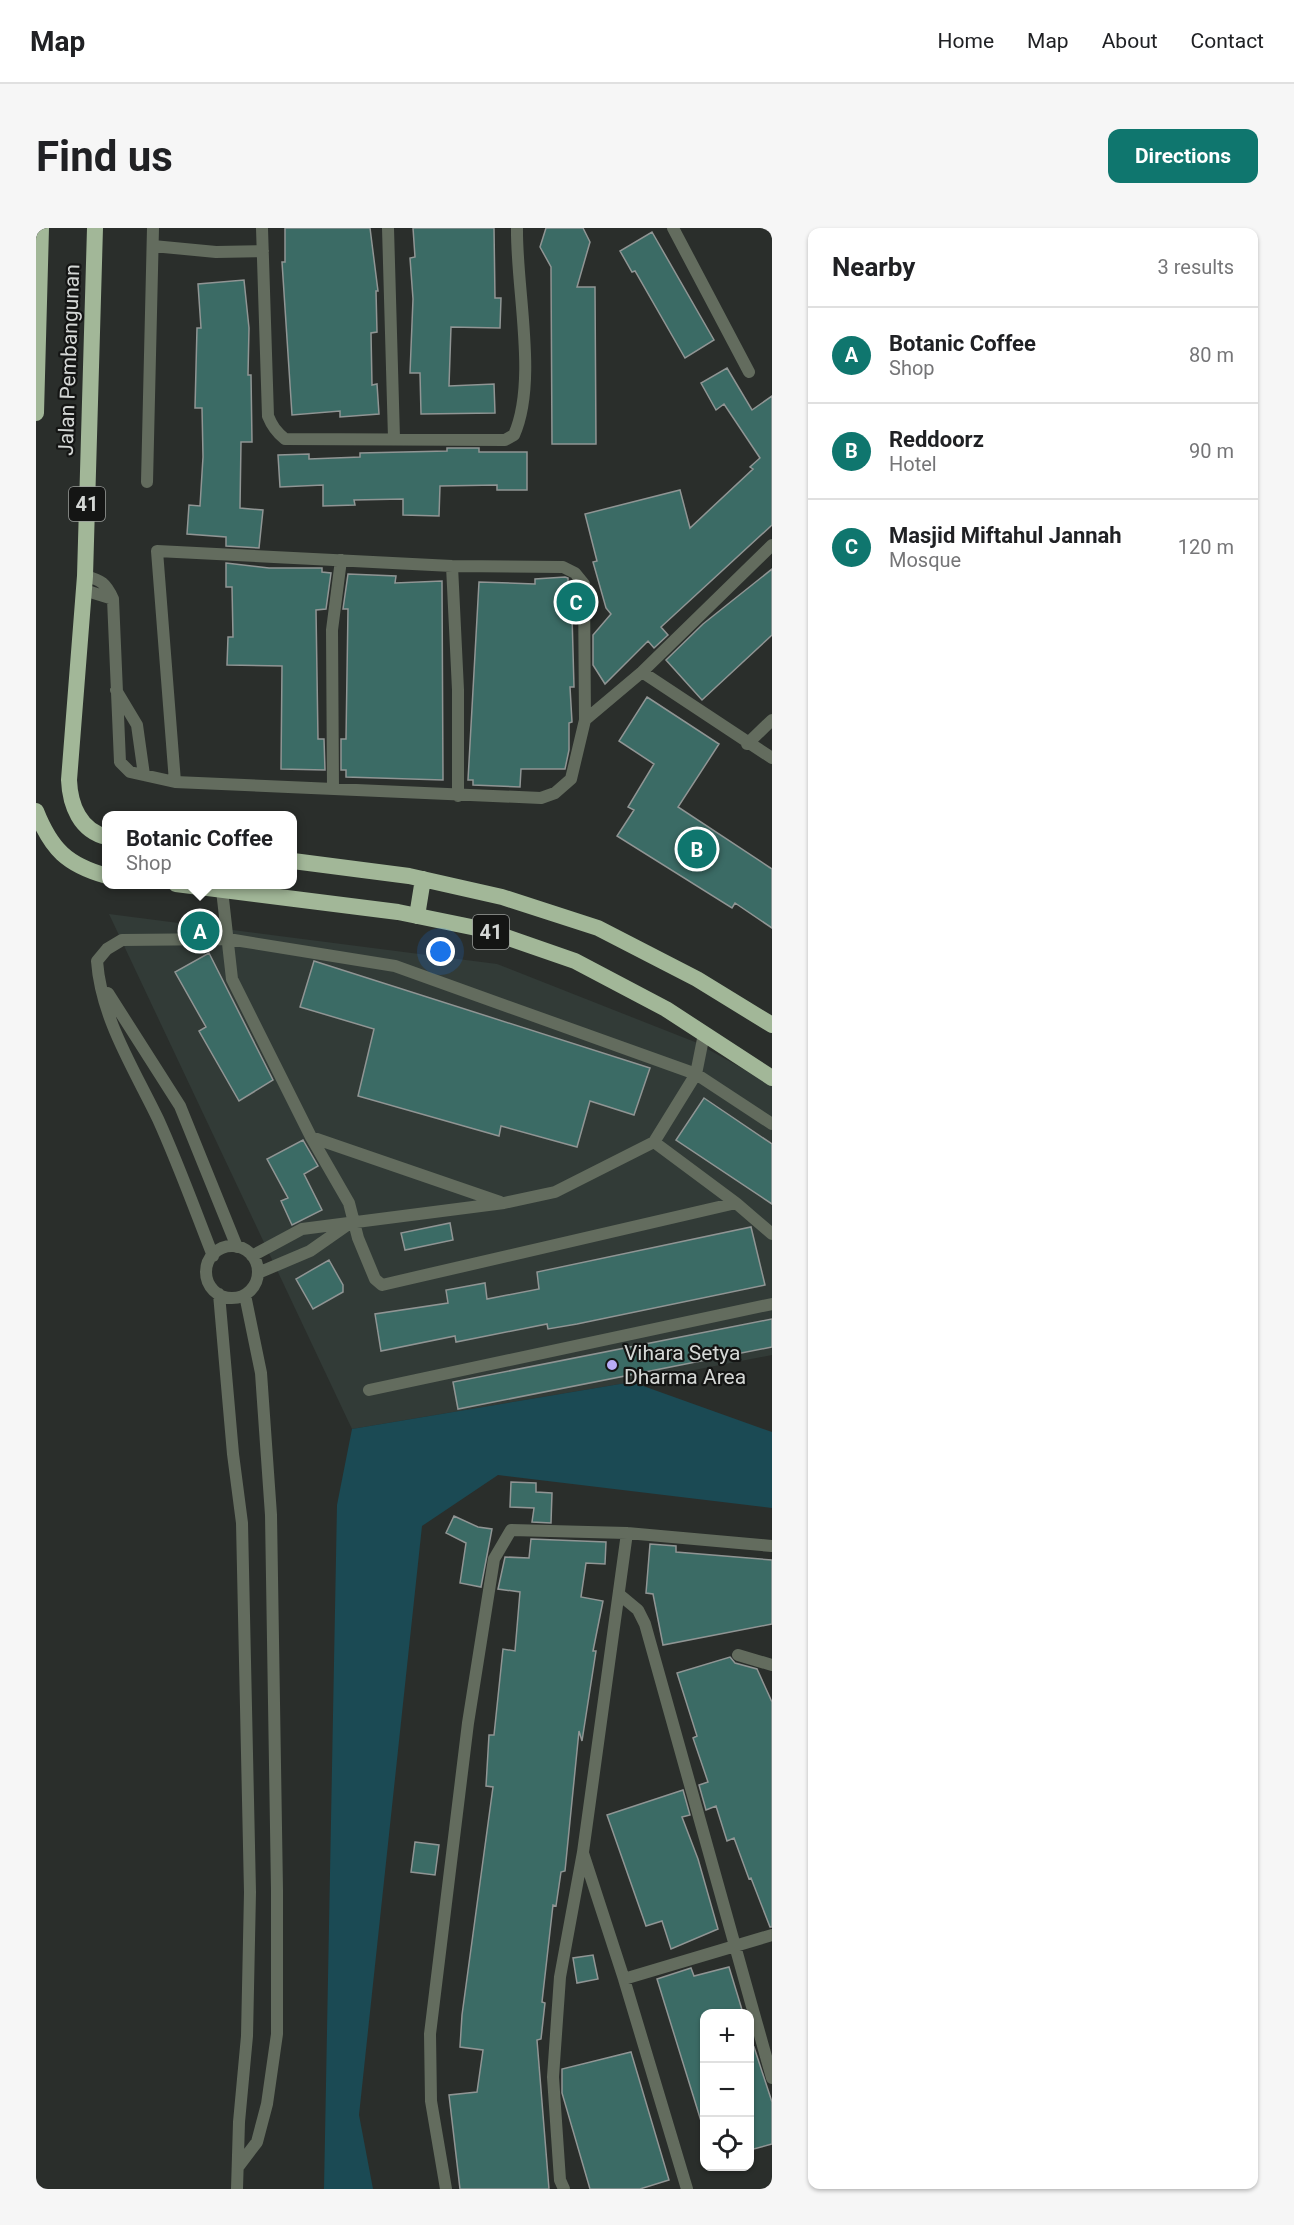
<!DOCTYPE html>
<html lang="en">
<head>
<meta charset="utf-8">
<style>
	body { margin:0; font-family:Roboto,sans-serif; background:#f6f6f6; color:#202124 }
	.controls { position:absolute; right:18px; bottom:18px; display:grid; overflow:hidden; border-radius:12px; box-shadow:0 2px 4px #0004 }
	.controls button { width:54px; height:54px; display:grid; place-items:center; padding:0; border:0; border-bottom:2px solid #e0e0e0; background:#fff; color:#202124; font:30px sans-serif }
	.you { position:absolute; left:405px; top:724px; width:21px; height:21px; margin:-15px; border:4px solid #fff; border-radius:50%; background:#1a73e8; box-shadow:0 0 0 9px #1a73e833 }
	.badge { display:grid; place-items:center; width:39px; height:39px; border-radius:50%; background:#0f766e; color:#fff; font-size:20px; font-weight:700 }
	.pin { position:absolute; translate:-50% -50%; border:3px solid #fff; box-shadow:0 2px 6px #0006 }
	.popup { position:absolute; left:66px; top:583px; width:195px; height:78px; box-sizing:border-box; display:grid; place-content:center; border-radius:12px; background:#fff; filter:drop-shadow(0 2px 4px #0005); font-size:20px; white-space:nowrap; color:#757577 }
	.popup b { font-size:22px; color:#202124 }
	.popup::after { content:''; position:absolute; left:50%; top:100%; margin-left:-12px; border:12px solid transparent; border-top-color:#fff }
	.list { margin:0; padding:0; list-style:none }
	h2 { display:flex; justify-content:space-between; align-items:center; height:78px; margin:0; padding:0 24px; font-size:26px }
	h2 small { font-size:20px; font-weight:400; color:#757577 }
	.list li { display:grid; grid-template-columns:39px 1fr auto; gap:18px; align-items:center; box-sizing:border-box; height:96px; padding:0 24px; border-top:2px solid #e0e0e0 }
	.list b { display:block; font-size:22px; white-space:nowrap }
	.list p { margin:0; font-size:20px; white-space:nowrap; color:#757577 }
	.list em { font-size:20px; font-style:normal; color:#757577 }
	.icon { flex:none; width:33px; height:33px; fill:none; stroke:currentColor; stroke-width:2; stroke-linecap:round; stroke-linejoin:round }
	.map { position:relative; flex:none; width:736px; height:1961px; overflow:hidden; border-radius:12px }
	header { display:flex; align-items:center; gap:36px; box-sizing:border-box; height:84px; padding:0 30px; background:#fff; border-bottom:2px solid #e0e0e0 }
	header strong { font-size:28px }
	nav { display:flex; gap:33px; margin-inline-start:auto; font-size:21px }
	.intro { display:flex; align-items:center; justify-content:space-between; box-sizing:border-box; height:144px; padding:0 36px }
	h1 { margin:0; font-size:42px }
	.button { padding:15px 27px; border-radius:12px; background:#0f766e; color:#fff; font-size:21px; font-weight:700 }
	main { display:flex; gap:36px; padding:0 36px }
	aside { flex:1; background:#fff; border-radius:12px; box-shadow:0 2px 4px #0004 }
	.map>svg:first-child { display:block }
	.built { fill:#323b37 }
	.water { fill:#1b4a54 }
	.building { fill:#3b6b65; stroke:#909594; stroke-width:1.5 }
	.lines { fill:none; stroke-linecap:round; stroke-linejoin:round }
	.minor { stroke:#636c5e; stroke-width:12 }
	.trunk { stroke:#a2b798; stroke-width:16 }
	.poi-dot { fill:#b8abf7; stroke:#141514; stroke-width:2 }
	.labels { text-anchor:middle; stroke-width:4.5; stroke-linejoin:round; paint-order:stroke }
	.shield { fill:#141514; stroke:#9a9d9b; stroke-width:1.5 }
	.shield-label { font-size:20px; font-weight:bold; fill:#d4d7d5 }
	.street-label { font-size:21px; fill:#d4d7d5; stroke:#141514 }
	.poi-label { font-size:21px; fill:#d4d7d5; stroke:#141514; text-anchor:start }
</style>
</head>
<body>
<header>
<strong>Map</strong>
<nav><a>Home</a><a>Map</a><a>About</a><a>Contact</a></nav>
</header>
<div class="intro"><h1>Find us</h1><a class="button">Directions</a></div>
<main>
<div class="map">
<svg width="736" height="1961" viewBox="0 0 736 1961">
	<rect width="100%" height="100%" fill="#2a2e2b"/>
	<path class="built" d="M 73,686 L 461,736 L 659,814 L 736,857 L 736,1127 L 596,1154 L 316,1201 Z"/>
	<path class="water" d="M 596,1154 L 736,1204 L 736,1280 L 462,1247 L 386,1298 L 323,1887 L 337,1961 L 288,1961 L 301,1277 L 316,1201 Z"/>
	<path class="building" d="M 249,0 L 334,0 L 342,63 L 340,63 L 341,104 L 335,105 L 336,157 L 341,156 L 343,186 L 304,189 L 304,183 L 256,187 L 246,34 L 249,34 Z
		M 377,0 L 458,0 L 459,70 L 465,70 L 464,100 L 415,99 L 413,158 L 458,156 L 459,185 L 385,186 L 384,145 L 374,145 L 377,71 L 374,30 L 379,29 Z
		M 510,0 L 547,0 L 554,14 L 541,59 L 559,59 L 560,216 L 516,216 L 515,39 L 504,19 Z
		M 616,4 L 678,112 L 649,130 L 599,43 L 596,44 L 584,23 Z
		M 208,52 L 213,100 L 212,147 L 215,147 L 216,214 L 205,214 L 204,280 L 227,282 L 223,320 L 190,318 L 190,309 L 151,306 L 153,277 L 164,278 L 167,229 L 166,180 L 159,180 L 161,100 L 165,100 L 162,56 Z
		M 691,140 L 716,182 L 736,168 L 736,297 L 625,399 L 632,407 L 618,420 L 612,413 L 569,456 L 557,437 L 557,407 L 575,386 L 570,380 L 557,334 L 561,333 L 549,286 L 644,262 L 654,300 L 717,241 L 714,239 L 724,230 L 688,176 L 680,182 L 665,155 Z
		M 411,220 L 443,220 L 443,224 L 491,224 L 491,262 L 461,262 L 461,257 L 404,258 L 403,288 L 367,287 L 367,271 L 318,272 L 319,277 L 287,278 L 287,257 L 244,259 L 242,227 L 273,226 L 273,231 L 324,229 L 324,225 L 411,223 Z
		M 190,335 L 233,340 L 286,340 L 286,344 L 295,345 L 290,381 L 280,382 L 282,511 L 288,511 L 289,542 L 245,541 L 246,438 L 191,437 L 192,409 L 197,409 L 196,359 L 190,359 Z
		M 736,341 L 736,407 L 666,472 L 630,432 L 667,396 Z
		M 312,346 L 360,348 L 359,355 L 406,353 L 407,552 L 310,549 L 310,542 L 305,542 L 305,511 L 310,511 L 312,381 L 307,381 Z
		M 529,349 L 532,350 L 533,387 L 536,387 L 538,459 L 534,459 L 536,494 L 533,495 L 533,522 L 529,541 L 485,541 L 484,559 L 437,557 L 437,552 L 432,552 L 443,354 L 499,356 L 499,351 Z
		M 611,469 L 683,516 L 642,579 L 736,641 L 736,700 L 699,675 L 696,680 L 581,608 L 598,582 L 592,579 L 618,536 L 583,513 Z
		M 173,725 L 237,852 L 203,873 L 163,803 L 170,799 L 139,744 Z
		M 278,733 L 614,840 L 598,887 L 554,873 L 541,919 L 465,898 L 463,908 L 322,868 L 338,801 L 264,779 Z
		M 668,870 L 736,916 L 736,976 L 640,912 Z
		M 267,912 L 282,938 L 268,946 L 286,982 L 256,997 L 245,973 L 252,970 L 231,931 Z
		M 414,995 L 417,1012 L 369,1022 L 365,1005 Z
		M 715,999 L 729,1057 L 541,1096 L 512,1101 L 511,1096 L 420,1114 L 419,1108 L 345,1123 L 339,1086 L 412,1075 L 410,1062 L 449,1055 L 451,1071 L 503,1061 L 501,1044 Z
		M 293,1032 L 307,1057 L 307,1064 L 277,1081 L 260,1051 Z
		M 736,1091 L 736,1119 L 422,1181 L 417,1154 Z
		M 475,1254 L 500,1255 L 500,1264 L 516,1265 L 515,1295 L 496,1294 L 498,1280 L 474,1279 Z
		M 418,1288 L 442,1299 L 456,1301 L 445,1359 L 424,1355 L 430,1315 L 410,1305 Z
		M 495,1311 L 570,1314 L 569,1336 L 550,1335 L 545,1369 L 567,1373 L 557,1423 L 560,1423 L 546,1513 L 543,1503 L 529,1643 L 525,1644 L 520,1678 L 517,1677 L 506,1774 L 509,1775 L 505,1811 L 501,1812 L 513,1961 L 424,1961 L 413,1867 L 441,1864 L 447,1822 L 424,1819 L 426,1787 L 457,1559 L 450,1558 L 453,1507 L 458,1507 L 467,1421 L 479,1423 L 484,1364 L 462,1361 L 469,1329 L 493,1330 Z
		M 614,1316 L 640,1318 L 640,1324 L 736,1332 L 736,1396 L 627,1417 L 617,1366 L 610,1365 Z
		M 694,1429 L 699,1435 L 721,1441 L 736,1474 L 736,1699 L 734,1699 L 715,1650 L 713,1651 L 698,1610 L 691,1613 L 680,1578 L 670,1582 L 663,1557 L 672,1554 L 657,1510 L 661,1508 L 641,1445 Z
		M 647,1562 L 654,1587 L 646,1589 L 662,1631 L 682,1701 L 635,1721 L 626,1693 L 610,1698 L 571,1587 Z
		M 379,1614 L 403,1617 L 399,1647 L 375,1644 Z
		M 557,1727 L 562,1751 L 541,1755 L 537,1730 Z
		M 693,1739 L 707,1785 L 669,1785 L 669,1893 L 665,1893 L 621,1751 L 655,1740 L 658,1748 Z
		M 718,1819 L 736,1874 L 736,1916 L 714,1922 L 714,1820 Z
		M 595,1824 L 633,1952 L 604,1961 L 554,1961 L 526,1865 L 526,1841 Z"/>
	<g class="lines">
		<path class="minor" d="M 226,0 L 232,188 C 236,198 240,204 249,211 L 469,212 L 478,207 C 502,153 480,61 481,0
			M 352,0 L 358,210
			M 637,0 L 713,144
			M 117,18 L 180,24 L 227,23
			M 111,254 L 117,0
			M 416,338 L 422,462 L 422,568
			M 49,348 C 65,352 70,355 77,371 L 84,534 L 94,544 L 139,554 L 505,570 L 519,565 L 535,551 L 549,492 L 548,356 L 539,345 L 527,339 L 416,338 L 121,323 L 139,554
			M 48,362 L 77,371
			M 606,444 L 736,530
			M 80,462 L 101,497 L 108,547
			M 549,492 L 606,444 L 736,317
			M 711,516 L 736,492
			M 297,560 L 296,402 L 305,332
			M 186,662 L 196,751 L 275,909 L 313,975 L 322,1010 L 339,1051 L 346,1057 L 700,975
			M 72,765 L 144,878 L 201,1019
			M 275,909 L 464,974
			M 618,914 L 700,975 L 736,1006
			M170 1044a26 26 0 1 1 52 0a26 26 0 1 1-52 0Z
			M 177,1028 C 159,982 142,935 122,891 C 98,841 65,790 61,733 L 71,721 L 86,712 L 192,711 L 359,738 L 660,846 L 736,896
			M 216,1028 L 266,1001 L 468,975 L 519,964 L 618,914 L 660,846 L 668,806
			M 222,1045 L 274,1023 L 314,995
			M 183,1066 L 197,1226 L 206,1295 L 214,1664 L 211,1808 L 203,1894 L 201,1961
			M 333,1162 L 736,1076
			M 584,1367 L 602,1382 L 609,1396 L 736,1850
			M 702,1427 L 736,1437
			M 547,1625 L 588,1751 L 651,1961
			M 588,1751 L 736,1707
			M 202,1939 L 221,1914 L 231,1876 L 241,1806 L 241,1662 L 235,1287 L 225,1145 L 209,1067
			M 410,1961 L 395,1873 L 394,1806 L 432,1495 L 458,1331 L 475,1302 L 591,1305 L 736,1318
			M 528,1961 L 524,1952 L 517,1849 L 524,1749 L 547,1624 L 591,1305"/>
		<path class="trunk" d="M 59,0 L 49,348 L 33,552 C 34,577 44,603 71,609
			M 0,185 L 5,0
			M 0,583 C 15,621 31,637 71,648
			M 257,633 L 373,648 L 466,669 L 562,700 L 661,751 L 736,797
			M 140,656 L 362,684 L 450,702 L 539,733 L 630,781 L 736,850
			M 381,688 L 387,651"/>
	</g>
	<circle class="poi-dot" cx="576" cy="1137" r="6"/>
	<g class="labels">
		<g class="shield">
			<rect x="33" y="259" width="36" height="34" rx="4.5"/>
			<rect x="437" y="687" width="36" height="34" rx="4.5"/>
		</g>
		<g class="shield-label">
			<text x="51" y="283">41</text>
			<text x="455" y="711">41</text>
		</g>
		<g class="street-label">
			<text transform="translate(33 132) rotate(-88)" y="7">Jalan Pembangunan</text>
		</g>
		<g class="poi-label">
			<text x="588" y="1132">Vihara Setya<tspan x="588" dy="24">Dharma Area</tspan></text>
		</g>
	</g>
</svg>
<div class="controls">
<button>+</button>
<button>−</button>
<button><svg class="icon" aria-label="locate" viewBox="0 0 24 24"><circle cx="12" cy="12" r="6"/><path d="M12 2v4M12 18v4M2 12h4M18 12h4"/></svg></button>
</div>
<div class="you"></div>
<div class="pin badge" style="left:164px;top:703px">A</div>
<div class="popup"><b>Botanic Coffee</b>Shop</div>
<div class="pin badge" style="left:661px;top:621px">B</div>
<div class="pin badge" style="left:540px;top:374px">C</div>
</div>
<aside>
<h2>Nearby<small>3 results</small></h2>
<ul class="list">
<li><span class="badge">A</span><div><b>Botanic Coffee</b><p>Shop</p></div><em>80 m</em></li>
<li><span class="badge">B</span><div><b>Reddoorz</b><p>Hotel</p></div><em>90 m</em></li>
<li><span class="badge">C</span><div><b>Masjid Miftahul Jannah</b><p>Mosque</p></div><em>120 m</em></li>
</ul>
</aside>
</main>
</body>
</html>
